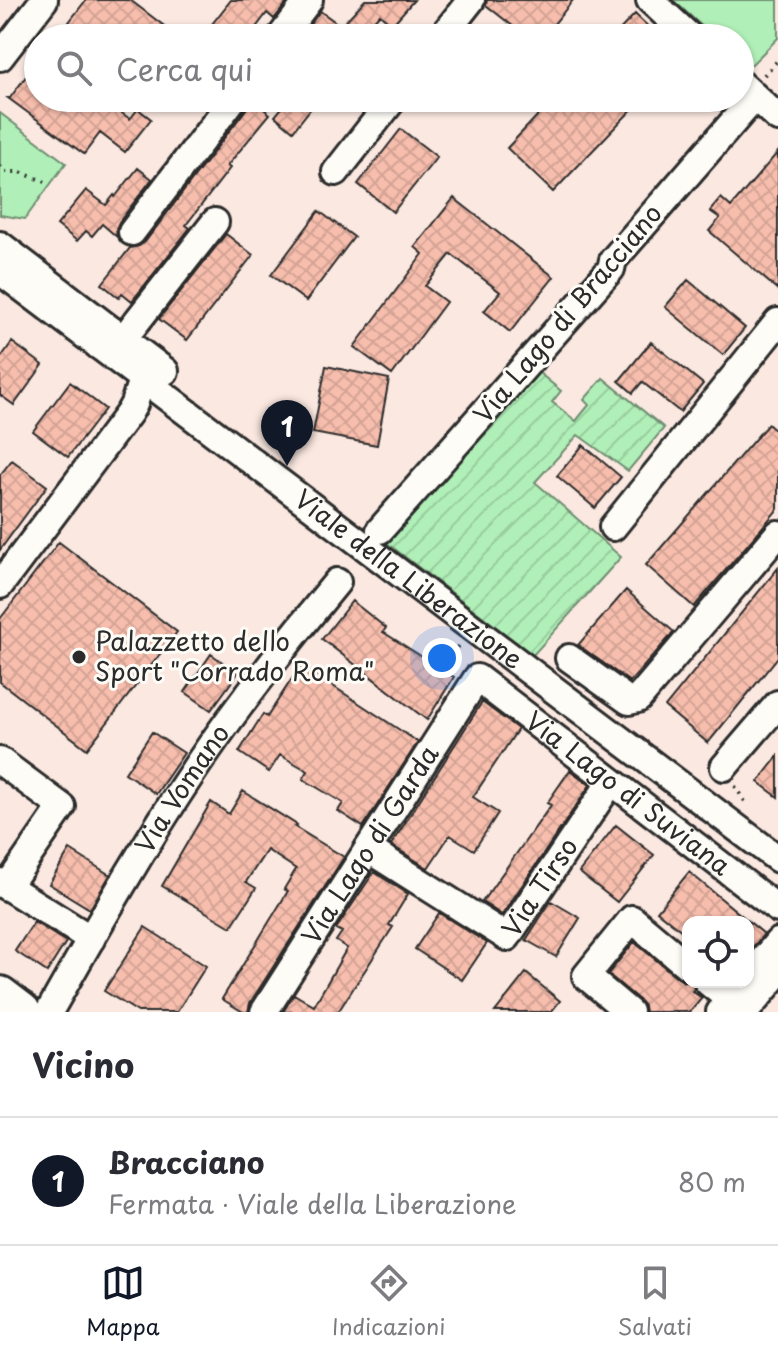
<!DOCTYPE html>
<html lang="it">
<head>
<meta charset="utf-8">
<style>
	body { margin:0; font-family:"Playpen Sans",sans-serif; background:#f2f2f3; color:#2b2b33 }
	.controls { position:absolute; right:24px; bottom:24px; display:grid; overflow:hidden; border-radius:16px; box-shadow:0 2px 6px #0004 }
	.controls button { width:72px; height:72px; display:grid; place-items:center; padding:0; border:0; border-bottom:2px solid #e1e1e2; background:#fff; color:#2b2b33; font:40px sans-serif }
	.you { position:absolute; left:442px; top:658px; width:28px; height:28px; margin:-20px; border:6px solid #fff; border-radius:50%; background:#1a73e8; box-shadow:0 0 0 12px #1a73e833 }
	.badge { display:grid; place-items:center; width:52px; height:52px; border-radius:50%; background:#111827; color:#fff; font-size:26px; font-weight:700 }
	.pin { position:absolute; translate:-50% -66px; filter:drop-shadow(0 2px 4px #0008) }
	.pin::after { content:''; position:absolute; top:42px; width:28px; height:24px; background:inherit; clip-path:polygon(0 0,100% 0,50% 100%) }
	.list { margin:0; padding:0; list-style:none }
	h2 { display:flex; justify-content:space-between; align-items:center; height:104px; margin:0; padding:0 32px; font-size:34px }
	h2 small { font-size:26px; font-weight:400; color:#7c7c81 }
	.list li { display:grid; grid-template-columns:52px 1fr auto; gap:24px; align-items:center; box-sizing:border-box; height:128px; padding:0 32px; border-top:2px solid #e1e1e2 }
	.list b { display:block; font-size:30px; white-space:nowrap }
	.list p { margin:0; font-size:26px; white-space:nowrap; color:#7c7c81 }
	.list em { font-size:26px; font-style:normal; color:#7c7c81 }
	.icon { flex:none; width:44px; height:44px; fill:none; stroke:currentColor; stroke-width:2; stroke-linecap:round; stroke-linejoin:round }
	.map { position:relative; flex:none; width:778px; height:1012px; overflow:hidden }
	.search { position:absolute; background:#fff; box-shadow:0 2px 6px #0004; left:24px; right:24px; top:24px; height:88px; display:flex; align-items:center; gap:20px; box-sizing:border-box; padding:0 28px; border-radius:44px; color:#7c7c81; font-size:30px }
	.sheet { height:232px; background:#fff }
	nav { display:flex; justify-content:space-around; align-items:center; box-sizing:border-box; height:112px; border-top:2px solid #e1e1e2; background:#fff; font-size:22px; color:#7c7c81 }
	nav a { display:grid; justify-items:center; gap:4px }
	nav .on { color:#111827 }
	.map>svg:first-child { display:block }
	.park { fill:#b0efb7; stroke:#6e8d71; stroke-width:2 }
	.garden { fill:url(#garden-furrows); stroke:#6e8d71; stroke-width:2 }
	.building { fill:url(#building-cross-hatch); stroke:#2b2b2b; stroke-width:2 }
	.lines { fill:none; stroke-linecap:round; stroke-linejoin:round }
	.minor-casing { stroke:#2b2b2b; stroke-width:32 }
	.highway-casing { stroke:#2b2b2b; stroke-width:44 }
	.path { stroke:#2b2b2b; stroke-width:4; stroke-dasharray:2 6; stroke-linecap:butt }
	.minor { stroke:#fdfcf7; stroke-width:26 }
	.highway { stroke:#fdfcf7; stroke-width:38 }
	.poi-dot { fill:#2b2b2b; stroke:#fdfcf7; stroke-width:3 }
	.labels { text-anchor:middle; stroke-width:6; stroke-linejoin:round; paint-order:stroke }
	.street-label { font-size:26px; fill:#2b2b2b; stroke:#fdfcf7 }
	.poi-label { font-size:26px; fill:#2b2b2b; stroke:#fdfcf7; text-anchor:start }
</style>
</head>
<body>
<div class="map">
<svg width="778" height="1012" viewBox="0 0 778 1012">
	<defs>
		<pattern id="garden-furrows" width="10" height="10" patternUnits="userSpaceOnUse" patternTransform="scale(2)"><rect width="10" height="10" fill="#b0efb7"/><path d="M-1 1l2-2M0 10L10 0M9 11l2-2" fill="none" stroke="#98cd9e"/></pattern>
		<pattern id="building-cross-hatch" width="8" height="8" patternUnits="userSpaceOnUse" patternTransform="scale(2)"><rect width="8" height="8" fill="#f7bead"/><path d="M0 0l8 8M0 8l8-8" fill="none" stroke="#d4a395"/></pattern>
	</defs>
	<rect width="100%" height="100%" fill="#fbe9e1"/>
	<filter id="ink" filterUnits="userSpaceOnUse"><feTurbulence type="fractalNoise" baseFrequency=".0125" numOctaves="2"/><feDisplacementMap in="SourceGraphic" scale="16" xChannelSelector="R" yChannelSelector="G"/><feConvolveMatrix kernelMatrix="1 2 1 2 8 2 1 2 1" color-interpolation-filters="sRGB"/></filter>
	<g filter="url(#ink)">
		<path class="park" d="M 673,0 L 778,0 L 778,38 L 748,68 L 740,61 L 740,38 L 715,38 Z
			M 0,113 L 66,163 L 25,219 L 0,215 Z"/>
		<path class="garden" d="M 532,367 L 561,391 L 552,402 L 576,421 L 589,405 L 584,400 L 603,378 L 664,428 L 628,471 L 578,435 L 535,482 L 621,557 L 533,655 L 383,540 Z"/>
		<path class="building" d="M 86,0 L 130,0 L 180,38 L 90,38 L 69,22 Z
			M 231,0 L 289,0 L 274,19 L 267,13 L 248,38 L 201,38 Z
			M 365,0 L 414,0 L 392,25 L 380,14 L 358,38 L 300,38 L 320,11 L 341,26 Z
			M 487,0 L 573,0 L 543,38 L 528,38 L 486,5 Z
			M 635,14 L 660,38 L 612,38 Z
			M 38,60 L 38,98 L 101,98 L 130,119 L 138,109 L 151,119 L 125,152 L 100,133 L 84,154 L 8,98 L 10,98 Z
			M 250,98 L 270,114 L 227,166 L 230,168 L 186,225 L 190,228 L 132,301 L 122,293 L 119,298 L 102,284 L 130,248 L 139,246 L 145,242 L 247,108 Z
			M 290,98 L 319,98 L 293,131 L 275,116 Z
			M 554,98 L 643,98 L 553,192 L 507,148 Z
			M 401,129 L 437,157 L 393,212 L 358,184 Z
			M 778,152 L 778,290 L 709,231 L 720,218 L 710,211 L 721,198 L 731,207 Z
			M 138,168 L 152,179 L 119,222 L 116,229 L 117,237 L 102,224 L 92,236 L 86,231 L 77,241 L 57,225 L 86,190 L 106,205 L 114,195 L 115,197 Z
			M 454,198 L 554,277 L 510,332 L 484,311 L 500,292 L 451,254 L 425,286 L 446,302 L 392,375 L 354,347 L 423,254 L 415,247 Z
			M 319,211 L 354,237 L 306,301 L 271,275 Z
			M 226,234 L 253,255 L 187,340 L 159,319 Z
			M 688,280 L 745,328 L 723,355 L 665,307 Z
			M 12,342 L 43,365 L 14,405 L 0,395 L 0,359 Z
			M 651,342 L 703,384 L 680,412 L 642,382 L 633,393 L 619,381 Z
			M 326,366 L 389,379 L 377,445 L 313,433 Z
			M 70,382 L 105,409 L 68,457 L 33,431 Z
			M 768,424 L 778,433 L 778,509 L 694,607 L 646,565 Z
			M 583,445 L 621,477 L 595,508 L 557,476 Z
			M 12,460 L 47,486 L 0,550 L 0,475 Z
			M 59,542 L 177,632 L 87,749 L 0,682 L 0,619 Z
			M 778,568 L 778,657 L 708,743 L 665,707 Z
			M 626,590 L 674,632 L 630,682 L 578,645 Z
			M 352,601 L 386,628 L 383,632 L 454,677 L 427,720 L 322,639 Z
			M 211,654 L 238,673 L 211,710 L 185,692 Z
			M 301,665 L 418,742 L 363,827 L 338,811 L 343,803 L 303,779 L 308,771 L 280,755 L 269,772 L 239,752 L 263,714 L 267,717 Z
			M 482,702 L 518,729 L 473,797 L 498,813 L 474,850 L 450,835 L 428,868 L 391,845 Z
			M 152,732 L 184,753 L 156,794 L 125,773 Z
			M 778,756 L 778,797 L 758,782 Z
			M 570,770 L 590,785 L 502,915 L 482,902 L 551,805 L 547,803 Z
			M 243,791 L 297,825 L 295,827 L 344,857 L 250,1003 L 248,1012 L 243,1012 L 222,999 L 288,891 L 284,889 L 296,869 L 267,850 L 246,882 L 256,888 L 231,927 L 162,886 L 211,802 L 229,814 Z
			M 616,825 L 654,855 L 617,902 L 579,872 Z
			M 70,850 L 110,875 L 90,909 L 49,884 Z
			M 374,872 L 408,894 L 389,925 L 393,927 L 338,1012 L 283,1012 L 294,994 L 314,1006 L 347,948 L 336,941 L 342,932 L 336,929 Z
			M 689,872 L 764,934 L 748,953 L 748,922 L 688,922 L 688,936 L 657,911 Z
			M 551,901 L 580,918 L 556,957 L 526,940 Z
			M 439,913 L 487,943 L 462,980 L 415,949 Z
			M 34,922 L 66,942 L 47,972 L 15,951 Z
			M 145,927 L 206,966 L 177,1012 L 138,1012 L 104,991 Z
			M 634,942 L 678,978 L 684,982 L 692,982 L 694,989 L 692,991 L 702,998 L 690,1012 L 645,1012 L 644,1006 L 639,1000 L 608,974 Z
			M 526,973 L 560,1001 L 551,1012 L 495,1012 Z"/>
		<g class="lines">
			<defs>
				<g id="minor">
					<path d="M 650,0 L 691,38"/>
					<path d="M 280,38 L 309,0"/>
					<path d="M 441,38 L 471,0"/>
					<path d="M 0,57 L 44,0"/>
					<path d="M 740,83 L 778,118"/>
					<path d="M 336,172 L 394,98"/>
					<path d="M 132,232 L 234,98"/>
					<path d="M 0,245 L 111,330 L 99,346"/>
					<path id="s1" d="M 0,271 L 778,859"/>
					<path d="M 111,330 L 165,371"/>
					<path d="M 123,339 L 215,222"/>
					<path d="M 613,527 L 778,322"/>
					<path d="M 380,530 L 611,269 L 613,260 L 755,97"/>
					<path d="M 0,585 L 129,413 L 134,404 L 142,379"/>
					<path d="M 569,658 L 629,701 L 638,699 L 778,534"/>
					<path d="M 0,761 L 62,807 L 7,887"/>
					<path d="M 724,767 L 778,704"/>
					<path id="s2" d="M 368,849 L 507,937 L 611,782"/>
					<path d="M 0,882 L 91,939"/>
					<path d="M 748,978 L 778,942"/>
					<path d="M 708,982 L 730,1000"/>
					<path id="s3" d="M 49,1012 C 99,924 149,835 207,751 C 247,693 292,637 337,582"/>
					<path id="s4" d="M 264,1012 L 477,678 L 778,909"/>
					<path d="M 629,1012 L 586,976 L 632,919 L 688,966"/>
					<path d="M 720,1012 L 745,982"/>
					<path d="M 745,1012 L 778,973"/>
				</g>
				<path id="highway" d="M 0,996 L 21,1012"/>
			</defs>
			<use href="#minor" class="minor-casing"/>
			<use href="#highway" class="highway-casing"/>
			<path class="path" d="M 764,75 L 778,60
				M 0,166 L 5,172 L 20,172 L 51,184
				M 458,646 L 449,660 L 460,667
				M 735,786 L 748,806"/>
			<use href="#minor" class="minor"/>
			<use href="#highway" class="highway"/>
		</g>
	</g>
	<circle class="poi-dot" cx="79" cy="657" r="8"/>
	<g class="labels">
		<g class="street-label">
			<text transform="translate(568 314) rotate(-50)" y="9">Via Lago di Bracciano</text>
			<text dy="9" stroke="none"><textPath href="#s1" startOffset="512">Viale della Liberazione</textPath></text>
			<text dy="9" stroke="none"><textPath href="#s3" startOffset="260">Via Vomano</textPath></text>
			<text dy="9" stroke="none"><textPath href="#s4" startOffset="586">Via Lago di Suviana</textPath></text>
			<text dy="9" stroke="none"><textPath href="#s4" startOffset="198">Via Lago di Garda</textPath></text>
			<text dy="9" stroke="none"><textPath href="#s2" startOffset="224">Via Tirso</textPath></text>
		</g>
		<g class="poi-label">
			<text x="95" y="651">Palazzetto dello<tspan x="95" dy="30">Sport "Corrado Roma"</tspan></text>
		</g>
	</g>
</svg>
<div class="controls">
<button><svg class="icon" aria-label="locate" viewBox="0 0 24 24"><circle cx="12" cy="12" r="6"/><path d="M12 2v4M12 18v4M2 12h4M18 12h4"/></svg></button>
</div>
<div class="you"></div>
<div class="pin badge" style="left:287px;top:466px">1</div>
<div class="search"><svg class="icon" aria-label="search" viewBox="0 0 24 24"><circle cx="10" cy="10" r="6"/><path d="M15 15l6 6"/></svg>Cerca qui</div>
</div>
<section class="sheet">
<h2>Vicino<small></small></h2>
<ul class="list">
<li><span class="badge">1</span><div><b>Bracciano</b><p>Fermata · Viale della Liberazione</p></div><em>80 m</em></li>
</ul>
</section>
<nav>
<a class="on"><svg class="icon" aria-label="map" viewBox="0 0 24 24"><path d="M3 6l6-2 6 2 6-2v14l-6 2-6-2-6 2zM9 4v14M15 6v14"/></svg>Mappa</a>
<a><svg class="icon" aria-label="directions" viewBox="0 0 24 24"><path d="M12 3l9 9-9 9-9-9zM9 14v-3h6M13 9l2 2-2 2"/></svg>Indicazioni</a>
<a><svg class="icon" aria-label="saved" viewBox="0 0 24 24"><path d="M7 4h10v16l-5-4-5 4z"/></svg>Salvati</a>
</nav>
</body>
</html>
